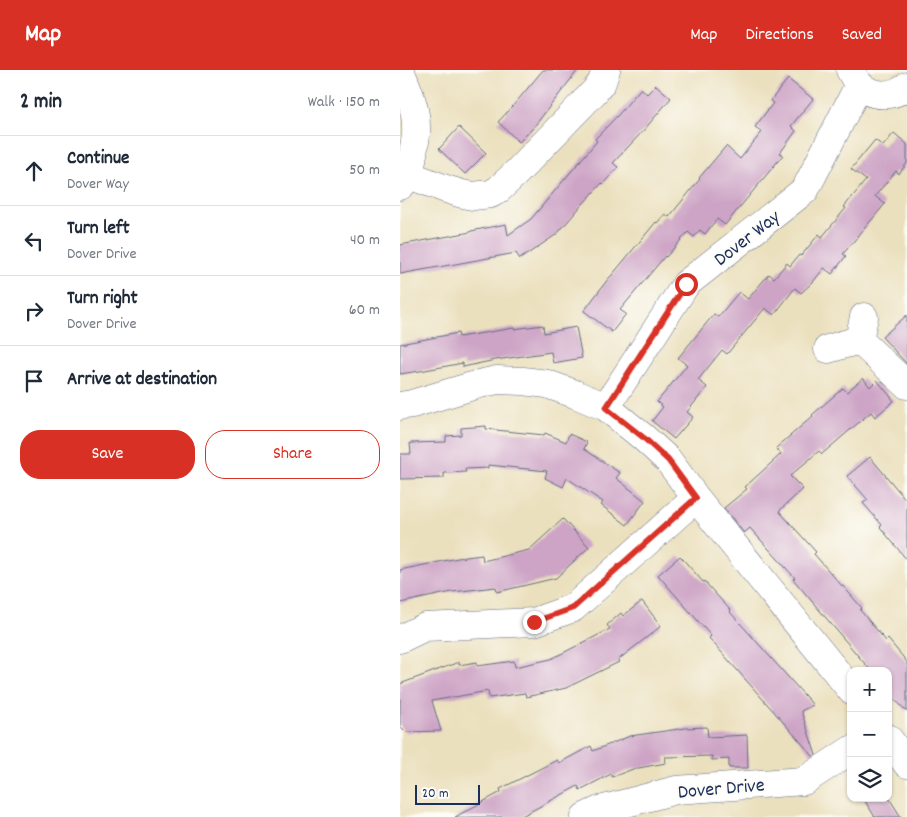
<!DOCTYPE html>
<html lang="en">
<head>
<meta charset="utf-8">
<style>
	body { margin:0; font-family:Dekko,sans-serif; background:#f2f2f3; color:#1f2937 }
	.controls { position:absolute; right:15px; bottom:15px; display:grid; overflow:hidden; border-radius:10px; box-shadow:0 1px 4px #0004 }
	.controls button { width:45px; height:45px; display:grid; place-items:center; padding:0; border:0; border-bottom:1px solid #e0e1e3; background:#fff; color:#1f2937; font:25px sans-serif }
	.scale { position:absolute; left:15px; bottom:12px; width:65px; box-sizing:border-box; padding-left:5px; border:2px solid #1b2f5e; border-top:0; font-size:14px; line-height:18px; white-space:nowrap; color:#1b2f5e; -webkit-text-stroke:4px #fdfcf7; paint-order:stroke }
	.stop { position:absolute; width:15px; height:15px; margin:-11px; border:4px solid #d93025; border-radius:50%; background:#fff }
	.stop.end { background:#d93025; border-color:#fff; box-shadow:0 1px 5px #0008 }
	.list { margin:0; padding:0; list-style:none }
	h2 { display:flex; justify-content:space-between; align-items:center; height:65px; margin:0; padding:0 20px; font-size:21px }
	h2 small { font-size:16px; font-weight:400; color:#747a83 }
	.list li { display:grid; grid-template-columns:32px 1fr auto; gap:15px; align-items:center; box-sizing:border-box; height:70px; padding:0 20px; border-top:1px solid #e0e1e3 }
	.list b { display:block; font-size:19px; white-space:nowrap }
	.list p { margin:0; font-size:16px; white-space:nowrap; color:#747a83 }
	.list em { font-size:16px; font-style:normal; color:#747a83 }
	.actions { display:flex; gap:10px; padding:15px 20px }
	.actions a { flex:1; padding:11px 0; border:1px solid #d93025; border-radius:20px; text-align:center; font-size:18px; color:#d93025 }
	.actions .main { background:#d93025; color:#fff }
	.icon { flex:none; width:28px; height:28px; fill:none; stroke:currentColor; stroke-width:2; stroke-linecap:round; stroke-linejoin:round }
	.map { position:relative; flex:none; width:507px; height:747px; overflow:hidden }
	header { display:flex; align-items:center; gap:30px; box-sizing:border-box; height:70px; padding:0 25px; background:#d93025; color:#fff }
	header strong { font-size:24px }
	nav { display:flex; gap:28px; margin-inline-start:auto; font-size:18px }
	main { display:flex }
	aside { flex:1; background:#fff }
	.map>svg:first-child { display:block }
	.building { fill:#cda4c6 }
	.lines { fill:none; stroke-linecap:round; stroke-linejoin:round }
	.minor-casing { stroke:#646d80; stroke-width:29 }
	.minor { stroke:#fff; stroke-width:28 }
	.route { stroke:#d93025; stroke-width:6 }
	.labels { text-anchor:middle; stroke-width:4; stroke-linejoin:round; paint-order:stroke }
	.street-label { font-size:20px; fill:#1b2f5e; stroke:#fdfcf7 }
</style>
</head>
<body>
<header>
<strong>Map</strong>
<nav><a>Map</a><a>Directions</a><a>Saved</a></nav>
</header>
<main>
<aside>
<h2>2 min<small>Walk · 150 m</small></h2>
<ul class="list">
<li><svg class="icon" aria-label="ahead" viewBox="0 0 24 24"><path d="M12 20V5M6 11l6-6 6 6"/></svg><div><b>Continue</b><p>Dover Way</p></div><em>50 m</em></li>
<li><svg class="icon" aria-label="left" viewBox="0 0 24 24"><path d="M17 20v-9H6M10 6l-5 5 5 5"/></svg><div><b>Turn left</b><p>Dover Drive</p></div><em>40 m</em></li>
<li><svg class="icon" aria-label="right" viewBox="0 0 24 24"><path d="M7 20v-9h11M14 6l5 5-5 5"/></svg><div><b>Turn right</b><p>Dover Drive</p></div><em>60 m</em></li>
<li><svg class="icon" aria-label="arrive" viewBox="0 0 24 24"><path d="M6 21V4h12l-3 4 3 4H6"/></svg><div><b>Arrive at destination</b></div></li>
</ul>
<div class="actions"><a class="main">Save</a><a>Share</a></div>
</aside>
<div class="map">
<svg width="507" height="747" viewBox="0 0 507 747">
	<rect width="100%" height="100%" fill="#fdfcf7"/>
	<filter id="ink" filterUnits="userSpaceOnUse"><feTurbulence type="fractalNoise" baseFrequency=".02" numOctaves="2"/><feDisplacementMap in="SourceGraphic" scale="10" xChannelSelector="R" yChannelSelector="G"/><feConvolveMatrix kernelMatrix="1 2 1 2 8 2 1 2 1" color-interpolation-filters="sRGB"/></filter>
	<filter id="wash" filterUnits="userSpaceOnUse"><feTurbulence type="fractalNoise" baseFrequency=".0096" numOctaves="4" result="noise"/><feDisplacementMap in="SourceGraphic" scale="20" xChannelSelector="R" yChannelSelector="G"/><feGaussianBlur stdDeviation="1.12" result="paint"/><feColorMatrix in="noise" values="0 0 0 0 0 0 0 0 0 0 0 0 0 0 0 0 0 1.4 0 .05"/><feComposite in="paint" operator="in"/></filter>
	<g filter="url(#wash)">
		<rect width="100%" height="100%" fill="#ebe0be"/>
		<g id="blocks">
			<path class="building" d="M 143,0 L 178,0 L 133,58 L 119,72 L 98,52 L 112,37 Z
				M 388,9 L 413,29 L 391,56 L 396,61 L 380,83 L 383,85 L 325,155 L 317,149 L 305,164 L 300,160 L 294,167 L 288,162 L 266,187 L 265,186 L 220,240 L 226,244 L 212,262 L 184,241 L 208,209 L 212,205 L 256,152 L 257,153 L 265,144 L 269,147 L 300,109 L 299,108 L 326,76 L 340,89 L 362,62 L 355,57 L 373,33 L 370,31 Z
				M 256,15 L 271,28 L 244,60 L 213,93 L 218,97 L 203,114 L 202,113 L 181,136 L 157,164 L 120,189 L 116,183 L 0,204 L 0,175 L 71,162 L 71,161 L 106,154 L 108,165 L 131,149 L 197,71 L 195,69 L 219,44 L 241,18 L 247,24 Z
				M 59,57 L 86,83 L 65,104 L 39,79 Z
				M 494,63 L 507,74 L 507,93 L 499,104 L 496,101 L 475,126 L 485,134 L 443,184 L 446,186 L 432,204 L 424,198 L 413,212 L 401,223 L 395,218 L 374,245 L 365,238 L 327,284 L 322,280 L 298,310 L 307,317 L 287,342 L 293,347 L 274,369 L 252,351 L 263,337 L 257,332 L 287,295 L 278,288 L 314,244 L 318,247 L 339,222 L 348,229 L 369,204 L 374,208 L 387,193 L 390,196 L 399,185 L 401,186 L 419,164 L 422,167 L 446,138 L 444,137 L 466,110 L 451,99 L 475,70 L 483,76 Z
				M 507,245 L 507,294 L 482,267 Z
				M 143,255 L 144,263 L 176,257 L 182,288 L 153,293 L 151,282 L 95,290 L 63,297 L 63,293 L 20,301 L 0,304 L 0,274 L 58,263 L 59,267 L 114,258 L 114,259 Z
				M 463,308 L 470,317 L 477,310 L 494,331 L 475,347 L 471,342 L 422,384 L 419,381 L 390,406 L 403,419 L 379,441 L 416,482 L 414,484 L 442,516 L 443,516 L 462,538 L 460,540 L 486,571 L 488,569 L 507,592 L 507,642 L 488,622 L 488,601 L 471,601 L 393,509 L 395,508 L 350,458 L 344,463 L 324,438 L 347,419 L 345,417 L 381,384 L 376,378 L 413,346 L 412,345 L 443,318 L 447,322 Z
				M 86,356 L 86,359 L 144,365 L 145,363 L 166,372 L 169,364 L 187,372 L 184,379 L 220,403 L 216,408 L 245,431 L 227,455 L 201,435 L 203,432 L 167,408 L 163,417 L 145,408 L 147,401 L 88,395 L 88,398 L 65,399 L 66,402 L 44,403 L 44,408 L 0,409 L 0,384 L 11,384 L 10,373 L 46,372 L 46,366 L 61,365 L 61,358 Z
				M 470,387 L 507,431 L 507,490 L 480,457 L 482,455 L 463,433 L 468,430 L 447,406 Z
				M 163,449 L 189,477 L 156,508 L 97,522 L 96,517 L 52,522 L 0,533 L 0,500 L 58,488 L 82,485 L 83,491 L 129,480 Z
				M 280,486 L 303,512 L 304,511 L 331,541 L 330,542 L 413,635 L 401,641 L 416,685 L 413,686 L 345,609 L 309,568 L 311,566 L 258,505 Z
				M 242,531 L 261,556 L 218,590 L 219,592 L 166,618 L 126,627 L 125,623 L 89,628 L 88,621 L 32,631 L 41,661 L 6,662 L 0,656 L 0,614 L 59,592 L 59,595 L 77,592 L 77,596 L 114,591 L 115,597 L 151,589 L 210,559 L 207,555 L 221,543 L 223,546 Z
				M 307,657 L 308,667 L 347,665 L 348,698 L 329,698 L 329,689 L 312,690 L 312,686 L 265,687 L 266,693 L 233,699 L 212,707 L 211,704 L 180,720 L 178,716 L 120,747 L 55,747 L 101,722 L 100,719 L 157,690 L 159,693 L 191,676 L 193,681 L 230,666 L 286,658 Z
				M 463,728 L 489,728 L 501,747 L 475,747 Z"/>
		</g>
	</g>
	<g filter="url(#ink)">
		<use href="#blocks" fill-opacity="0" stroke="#646d80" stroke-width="1"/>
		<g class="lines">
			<defs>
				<path id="minor" d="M 450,0 C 453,5 455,10 459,14 C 471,28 494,27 507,16
					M 9,105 L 46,119 L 62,124 L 73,126 L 91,124 L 99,119 L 116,103 L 195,21 L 202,12 L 206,0
					M 0,116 C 10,108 11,96 13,84 C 14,75 17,65 16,57 C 16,37 7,17 0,0
					M 459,270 L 507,315
					M 459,270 L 464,247
					M 428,279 L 459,270
					M 0,336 L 12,334 L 79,314 L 97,310 L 123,311 L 147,314 L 175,324 L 206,337 L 244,368 L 268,390 L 296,428 L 451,620
					M 206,337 L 286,214 L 405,120 L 459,15
					M 0,569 L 25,557 L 134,552 L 173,538 L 296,428
					M 488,668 L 507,694
					M 185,747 L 200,740 L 276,720 L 404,711 L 451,680"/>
			</defs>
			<use href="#minor" class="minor-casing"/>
			<use href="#minor" class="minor"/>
		</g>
	</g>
	<g class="lines" filter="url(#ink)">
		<path class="route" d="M 134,552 L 173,538 L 296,428 L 268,390 L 244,368 L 206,338 L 286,214"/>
	</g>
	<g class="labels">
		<g class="street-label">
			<text transform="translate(346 167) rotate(-38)" y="7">Dover Way</text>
			<text transform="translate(321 717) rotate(-5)" y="7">Dover Drive</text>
		</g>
	</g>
</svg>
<div class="controls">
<button>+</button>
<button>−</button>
<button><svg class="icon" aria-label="layers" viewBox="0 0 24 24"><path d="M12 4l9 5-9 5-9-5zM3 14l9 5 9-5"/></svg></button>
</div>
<div class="scale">20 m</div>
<div class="stop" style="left:286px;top:214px"></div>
<div class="stop end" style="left:134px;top:552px"></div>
</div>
</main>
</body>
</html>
